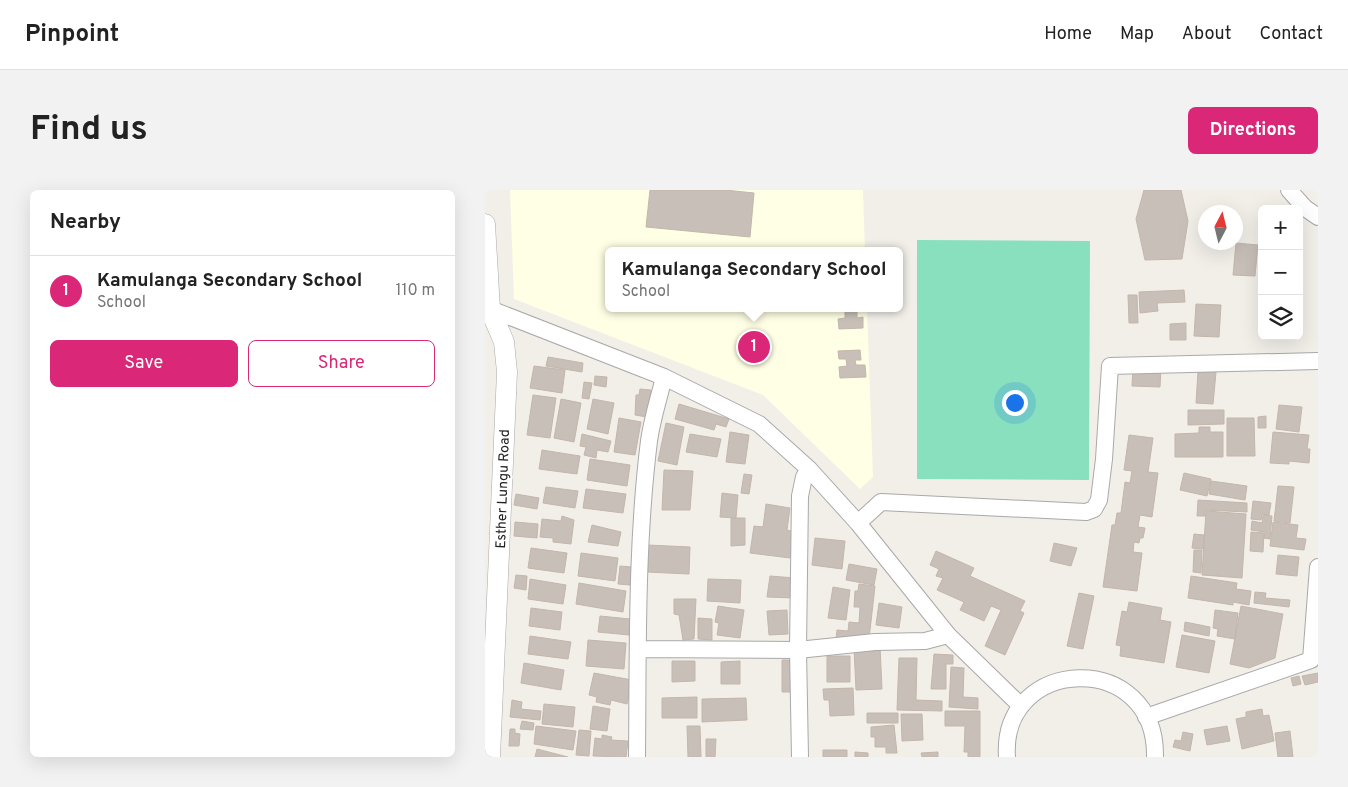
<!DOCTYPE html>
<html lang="en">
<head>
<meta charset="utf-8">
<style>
	body { margin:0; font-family:Overpass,sans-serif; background:#f2f2f2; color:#222 }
	.controls { position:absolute; right:15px; top:15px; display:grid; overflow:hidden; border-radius:8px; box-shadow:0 5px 20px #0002 }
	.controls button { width:45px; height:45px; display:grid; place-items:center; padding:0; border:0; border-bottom:1px solid #e0e0e0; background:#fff; color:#222; font:25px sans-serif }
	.compass { position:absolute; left:713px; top:15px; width:45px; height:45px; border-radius:50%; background:#fff; box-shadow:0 5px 20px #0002; rotate:7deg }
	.you { position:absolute; left:529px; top:212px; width:18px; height:18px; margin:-12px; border:4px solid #fff; border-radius:50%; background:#1a73e8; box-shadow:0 0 0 8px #1a73e833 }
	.badge { display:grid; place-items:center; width:32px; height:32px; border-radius:50%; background:#db2777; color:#fff; font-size:16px; font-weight:700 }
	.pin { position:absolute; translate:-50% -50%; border:2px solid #fff; box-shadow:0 1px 5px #0006 }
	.popup { position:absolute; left:120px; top:57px; width:298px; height:65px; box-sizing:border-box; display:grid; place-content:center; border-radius:8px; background:#fff; filter:drop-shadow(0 1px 4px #0005); font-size:16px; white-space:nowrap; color:#767676 }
	.popup b { font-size:19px; color:#222 }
	.popup::after { content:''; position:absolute; left:50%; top:100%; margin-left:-10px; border:10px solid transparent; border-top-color:#fff }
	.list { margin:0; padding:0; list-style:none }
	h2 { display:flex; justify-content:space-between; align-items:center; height:65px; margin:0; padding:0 20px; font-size:21px }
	h2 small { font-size:16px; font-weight:400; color:#767676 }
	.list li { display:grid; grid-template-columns:32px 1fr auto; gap:15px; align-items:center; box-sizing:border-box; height:70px; padding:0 20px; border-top:1px solid #e0e0e0 }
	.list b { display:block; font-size:19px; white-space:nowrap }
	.list p { margin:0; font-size:16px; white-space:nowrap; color:#767676 }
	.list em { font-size:16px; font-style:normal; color:#767676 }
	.actions { display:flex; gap:10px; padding:15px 20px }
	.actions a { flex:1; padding:11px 0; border:1px solid #db2777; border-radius:8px; text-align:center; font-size:18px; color:#db2777 }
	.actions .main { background:#db2777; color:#fff }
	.icon { flex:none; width:28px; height:28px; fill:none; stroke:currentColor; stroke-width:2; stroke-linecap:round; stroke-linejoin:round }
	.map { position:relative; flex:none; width:833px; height:567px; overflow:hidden; border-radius:8px }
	header { display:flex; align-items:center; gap:30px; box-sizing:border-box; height:70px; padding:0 25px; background:#fff; border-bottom:1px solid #e0e0e0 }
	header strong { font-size:24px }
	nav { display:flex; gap:28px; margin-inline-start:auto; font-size:18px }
	.intro { display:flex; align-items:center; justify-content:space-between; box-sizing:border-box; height:120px; padding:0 30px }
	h1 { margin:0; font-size:35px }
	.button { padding:12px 22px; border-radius:8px; background:#db2777; color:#fff; font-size:18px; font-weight:700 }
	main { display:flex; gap:30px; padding:0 30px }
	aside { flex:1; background:#fff; border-radius:8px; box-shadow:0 5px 20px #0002 }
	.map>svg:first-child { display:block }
	.education { fill:#ffffe5 }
	.pitch { fill:#88e0be }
	.building { fill:#c7bfb8; stroke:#c4b6ab }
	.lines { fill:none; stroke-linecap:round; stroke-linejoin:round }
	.minor-casing { stroke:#a9a9a9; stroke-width:18 }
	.tertiary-casing { stroke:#a9a9a9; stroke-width:21 }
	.minor { stroke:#fff; stroke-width:16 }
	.tertiary { stroke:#fff; stroke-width:20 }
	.labels { text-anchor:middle; stroke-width:4.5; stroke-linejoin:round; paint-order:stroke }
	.street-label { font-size:14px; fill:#222; stroke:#fff }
</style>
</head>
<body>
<header>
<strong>Pinpoint</strong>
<nav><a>Home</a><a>Map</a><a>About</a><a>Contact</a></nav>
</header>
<div class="intro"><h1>Find us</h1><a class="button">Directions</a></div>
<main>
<aside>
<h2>Nearby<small></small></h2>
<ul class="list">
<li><span class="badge">1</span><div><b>Kamulanga Secondary School</b><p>School</p></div><em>110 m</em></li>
</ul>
<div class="actions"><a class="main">Save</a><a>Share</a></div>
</aside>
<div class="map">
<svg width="833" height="567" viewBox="0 0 833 567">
	<rect width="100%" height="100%" fill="#f2efe9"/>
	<path class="education" d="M 25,0 L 378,0 L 380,61 L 124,61 L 124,118 L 382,118 L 388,287 L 375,299 L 278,205 L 29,109 Z"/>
	<path class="pitch" d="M 432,50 L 605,51 L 604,290 L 432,289 Z"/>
	<path class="building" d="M 165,0 L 240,0 L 269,3 L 265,47 L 161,37 Z
		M 659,0 L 696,0 L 703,31 L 697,69 L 660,70 L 651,29 Z
		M 751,53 L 773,55 L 770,86 L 748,85 Z
		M 372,59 L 372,61 L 350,61 L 350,60 Z
		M 699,100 L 700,112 L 672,113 L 673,121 L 655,123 L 654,102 Z
		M 643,105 L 652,105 L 653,133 L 644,133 Z
		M 711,114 L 736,115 L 734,147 L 709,146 Z
		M 352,118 L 377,118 L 377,120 L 372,120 L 372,128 L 378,127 L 378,138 L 354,139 L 353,129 L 360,128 L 360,121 L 352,121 Z
		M 701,133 L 701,150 L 685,150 L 685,134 Z
		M 375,160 L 376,170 L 370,170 L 371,175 L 380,175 L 381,187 L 355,188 L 354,177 L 362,176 L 361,169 L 354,169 L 353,161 Z
		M 63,167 L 98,173 L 97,182 L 61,176 Z
		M 49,176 L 80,180 L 77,203 L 45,198 Z
		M 648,176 L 676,178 L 675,197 L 647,196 Z
		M 713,181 L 731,182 L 728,214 L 711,213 Z
		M 110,186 L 122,187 L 121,197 L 109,195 Z
		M 99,192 L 107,193 L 104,209 L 97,208 Z
		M 155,199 L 166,200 L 162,227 L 150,225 L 151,205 L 154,205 Z
		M 48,205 L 71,208 L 65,248 L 42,245 Z
		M 76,209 L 96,213 L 89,252 L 69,248 Z
		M 108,209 L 129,213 L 123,244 L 102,239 Z
		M 194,214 L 244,229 L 241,237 L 231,234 L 229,240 L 190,229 Z
		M 794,215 L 817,217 L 814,242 L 791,239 Z
		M 703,220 L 739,220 L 739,234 L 703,235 Z
		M 781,226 L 781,238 L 773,238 L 773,227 Z
		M 134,228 L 156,232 L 150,265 L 129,262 Z
		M 742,228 L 769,228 L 770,266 L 742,266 Z
		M 181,233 L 199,237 L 192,275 L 173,271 Z
		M 714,237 L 725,237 L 725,242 L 738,242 L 738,267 L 690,267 L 690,244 L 714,243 Z
		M 245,242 L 264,245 L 260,274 L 241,272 Z
		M 788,242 L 824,245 L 822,259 L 825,259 L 824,273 L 804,271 L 804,274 L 785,273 Z
		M 97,244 L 126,251 L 123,262 L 112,260 L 111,268 L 99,265 L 101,257 L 95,256 Z
		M 205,244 L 236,249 L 232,267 L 201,262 Z
		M 644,245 L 668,248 L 663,282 L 673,283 L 667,327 L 655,325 L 653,337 L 660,338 L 658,348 L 655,348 L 654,353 L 649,352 L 648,362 L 657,363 L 652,401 L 618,397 L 627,335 L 630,335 L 632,323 L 636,323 L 640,292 L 645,293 L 647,281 L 639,280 Z
		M 57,260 L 95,266 L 92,284 L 54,279 Z
		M 105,269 L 145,275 L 142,296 L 102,290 Z
		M 179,280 L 208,281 L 205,320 L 177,320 Z
		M 699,283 L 726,289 L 722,306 L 695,300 Z
		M 259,284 L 267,285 L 264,304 L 256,303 Z
		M 726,291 L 762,296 L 760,310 L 724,304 Z
		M 793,296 L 809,297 L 805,333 L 789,331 Z
		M 61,297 L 93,301 L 90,318 L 58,313 Z
		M 101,299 L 141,304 L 138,323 L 98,318 Z
		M 237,303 L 253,305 L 251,328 L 235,327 Z
		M 31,304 L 54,308 L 52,319 L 29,315 Z
		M 713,310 L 762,313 L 762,322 L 720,320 L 720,326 L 712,326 Z
		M 768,311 L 786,313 L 784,325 L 777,324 L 776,330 L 766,329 Z
		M 281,314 L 305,318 L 302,340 L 309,342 L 305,368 L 265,363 L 269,336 L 278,337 Z
		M 721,321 L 761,324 L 757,388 L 717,385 Z
		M 778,325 L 787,326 L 785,349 L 779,348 L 780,342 L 766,340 L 767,331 L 777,333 Z
		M 77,326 L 89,330 L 86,354 L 68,352 L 68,348 L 55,347 L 57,329 L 76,331 Z
		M 246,328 L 260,328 L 260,355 L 246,356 Z
		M 30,332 L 53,334 L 52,348 L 29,346 Z
		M 788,332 L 813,335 L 811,348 L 821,349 L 819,360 L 785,356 Z
		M 107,335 L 136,342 L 133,356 L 103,352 Z
		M 766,342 L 779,343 L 778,362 L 765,361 Z
		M 709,344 L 719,345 L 718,359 L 707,358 Z
		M 330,348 L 360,351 L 357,379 L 327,375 Z
		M 569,353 L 592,358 L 586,376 L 565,371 Z
		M 163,355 L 205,357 L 204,384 L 162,382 Z
		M 46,358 L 82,363 L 79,383 L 43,378 Z
		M 709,360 L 717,360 L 716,383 L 708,382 Z
		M 451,361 L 489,378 L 485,386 L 540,411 L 535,421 L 539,423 L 520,465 L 500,456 L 516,420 L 506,416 L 499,431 L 475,420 L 479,412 L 452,400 L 458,388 L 451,386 L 454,379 L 445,375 Z
		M 96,363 L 133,368 L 130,391 L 93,386 Z
		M 793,365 L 814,367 L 812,386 L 791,384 Z
		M 364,374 L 392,379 L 389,395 L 361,390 Z
		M 135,376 L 147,377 L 145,395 L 133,394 Z
		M 31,385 L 42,386 L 41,400 L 29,398 Z
		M 285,386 L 310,388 L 308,408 L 282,407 Z
		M 706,386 L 752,393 L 751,399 L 766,401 L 764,415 L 748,412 L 748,415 L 703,408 Z
		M 45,389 L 81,395 L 78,414 L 43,409 Z
		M 223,389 L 256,390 L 255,413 L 222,411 Z
		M 94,393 L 141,401 L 138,422 L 91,414 Z
		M 374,394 L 390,396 L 384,449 L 351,449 L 352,440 L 363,441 L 364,432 L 374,433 L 375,417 L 369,417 L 370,401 L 373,401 Z
		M 348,397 L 365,400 L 361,430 L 343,428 Z
		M 770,402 L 781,403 L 780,408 L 805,410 L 804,417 L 769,413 Z
		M 594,403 L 609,406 L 598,459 L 582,456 Z
		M 189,409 L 211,409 L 209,449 L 198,450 L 194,425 L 189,424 Z
		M 644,412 L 677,418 L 675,430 L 686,432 L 679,473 L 635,466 L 636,456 L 631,455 L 637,421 L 642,422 Z
		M 394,413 L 417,417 L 414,438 L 391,435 Z
		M 233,416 L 259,420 L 255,448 L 232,445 L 234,433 L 230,432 Z
		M 756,416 L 798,424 L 790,468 L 764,478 L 745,474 Z
		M 46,418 L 77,422 L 75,440 L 44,436 Z
		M 302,420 L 303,444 L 284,445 L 282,421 Z
		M 730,420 L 753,423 L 750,449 L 732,446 L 733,439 L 728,438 Z
		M 115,426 L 145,429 L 144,445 L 113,442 Z
		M 213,428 L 227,429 L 227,450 L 213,449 Z
		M 700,432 L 725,437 L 724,446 L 699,441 Z
		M 697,445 L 730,451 L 724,483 L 691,477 Z
		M 45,446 L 86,452 L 83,469 L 43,464 Z
		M 103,450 L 141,453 L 139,479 L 101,476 Z
		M 395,457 L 397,499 L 371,500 L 369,458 Z
		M 449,464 L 468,465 L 468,474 L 461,474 L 461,499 L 446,499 Z
		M 342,466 L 365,466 L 365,492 L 342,492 Z
		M 414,468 L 432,468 L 431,510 L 457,511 L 457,521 L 412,520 Z
		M 297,470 L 306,470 L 306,502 L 297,502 Z
		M 187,471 L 210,471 L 210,491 L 187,492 Z
		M 255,471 L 255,494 L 236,494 L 236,472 Z
		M 39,473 L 79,480 L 76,500 L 36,493 Z
		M 466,477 L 479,478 L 478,507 L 493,508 L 493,519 L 464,517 Z
		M 109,483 L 147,490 L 142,514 L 126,510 L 125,515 L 111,512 L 112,507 L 104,505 Z
		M 833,483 L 833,492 L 820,495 L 817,486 Z
		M 814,486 L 816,494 L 808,496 L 806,488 Z
		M 368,498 L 369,525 L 345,526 L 344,510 L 339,510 L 338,499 Z
		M 212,507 L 212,528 L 177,528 L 177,508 Z
		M 261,508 L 262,530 L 217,532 L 217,509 Z
		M 27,510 L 37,512 L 36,519 L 56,521 L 55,530 L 25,527 Z
		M 59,514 L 90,517 L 88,537 L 57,534 Z
		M 108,516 L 125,519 L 122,541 L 105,539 Z
		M 777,519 L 778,526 L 784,525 L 789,551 L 757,559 L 751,529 L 761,527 L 761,522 Z
		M 460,521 L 495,521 L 495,567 L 483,567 L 483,562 L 479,562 L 480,536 L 460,536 Z
		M 382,523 L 413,523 L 413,533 L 382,533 Z
		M 416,524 L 437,524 L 438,550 L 417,551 Z
		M 37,531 L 49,533 L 48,540 L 35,539 Z
		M 409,535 L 412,563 L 401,563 L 401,557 L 390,557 L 390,547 L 386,547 L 386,537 Z
		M 51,536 L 91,541 L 88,560 L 49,554 Z
		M 202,536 L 215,536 L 216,567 L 203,567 Z
		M 742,536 L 745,551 L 722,555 L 719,540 Z
		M 25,539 L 30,539 L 30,543 L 35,544 L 34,556 L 24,556 Z
		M 94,540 L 106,541 L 104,566 L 91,565 Z
		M 805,541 L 808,567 L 793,567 L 790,543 Z
		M 698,542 L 708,544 L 705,561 L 688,557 L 690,550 L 696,551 Z
		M 117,545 L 127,547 L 126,550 L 143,551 L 141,567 L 108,566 L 110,548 L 117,549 Z
		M 221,549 L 231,549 L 230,567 L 221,567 Z
		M 52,559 L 83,567 L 50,567 Z
		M 338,560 L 362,560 L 362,567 L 338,567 Z
		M 370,562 L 383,563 L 383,567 L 370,567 Z
		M 453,562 L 453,567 L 437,567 L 436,563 Z"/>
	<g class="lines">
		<defs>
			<path id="minor" d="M 804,0 L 820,18 L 833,27
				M 5,119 L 179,187 L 274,234 L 324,279 L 373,333 L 463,445 L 536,516
				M 373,333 L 396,312 L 601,322 L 609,319 L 614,310 L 619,269 L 625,176 L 833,171
				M 153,459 L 313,460 L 390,452 L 440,451 L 463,445
				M 661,527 L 826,470 L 833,377
				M 152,567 C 153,462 151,355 164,251 C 167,229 174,208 179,187
				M 315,567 L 313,460 L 315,306 L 319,287 L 324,279
				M 522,567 C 515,465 672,459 670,567"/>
			<path id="tertiary" d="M 0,34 L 5,119 L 19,152 L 22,182 L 5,567"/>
		</defs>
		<use href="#minor" class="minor-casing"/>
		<use href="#tertiary" class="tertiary-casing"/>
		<use href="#minor" class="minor"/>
		<use href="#tertiary" class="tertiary"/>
	</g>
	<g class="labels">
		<g class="street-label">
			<text transform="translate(17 299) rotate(-88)" y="5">Esther Lungu Road</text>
		</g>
	</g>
</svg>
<div class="controls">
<button>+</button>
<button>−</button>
<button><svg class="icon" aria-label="layers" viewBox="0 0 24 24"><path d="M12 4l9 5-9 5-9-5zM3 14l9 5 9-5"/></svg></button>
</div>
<svg class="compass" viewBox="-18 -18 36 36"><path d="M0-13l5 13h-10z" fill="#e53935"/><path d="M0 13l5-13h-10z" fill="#767676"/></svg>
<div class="you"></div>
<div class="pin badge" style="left:269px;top:157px">1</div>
<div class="popup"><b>Kamulanga Secondary School</b>School</div>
</div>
</main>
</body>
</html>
